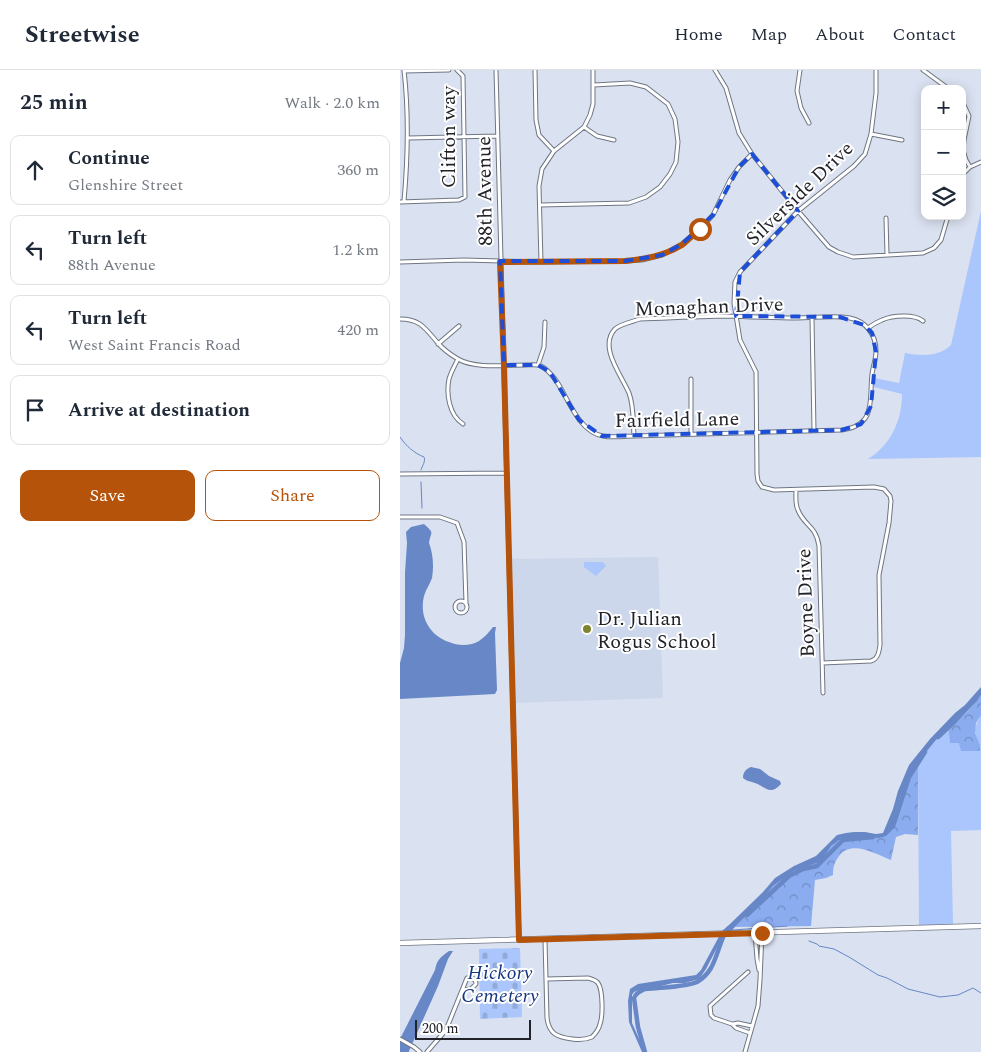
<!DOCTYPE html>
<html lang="en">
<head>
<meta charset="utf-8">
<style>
	body { margin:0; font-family:Spectral,serif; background:#f2f2f3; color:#1f2937 }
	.controls { position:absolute; right:15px; top:15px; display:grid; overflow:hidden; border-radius:10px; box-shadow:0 2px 12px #0003 }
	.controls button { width:45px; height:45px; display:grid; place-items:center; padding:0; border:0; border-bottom:1px solid #e0e1e3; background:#fff; color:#1f2937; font:25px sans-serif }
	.scale { position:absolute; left:15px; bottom:12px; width:116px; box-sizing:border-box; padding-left:5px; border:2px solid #212329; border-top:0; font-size:14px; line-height:18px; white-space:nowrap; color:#212329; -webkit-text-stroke:4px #fff; paint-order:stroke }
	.stop { position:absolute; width:15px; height:15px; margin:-11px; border:4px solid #b45309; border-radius:50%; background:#fff }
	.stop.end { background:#b45309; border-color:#fff; box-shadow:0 1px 5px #0008 }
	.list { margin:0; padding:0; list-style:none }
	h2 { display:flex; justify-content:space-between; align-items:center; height:65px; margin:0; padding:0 20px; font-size:21px }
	h2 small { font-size:16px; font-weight:400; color:#747a83 }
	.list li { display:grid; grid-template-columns:32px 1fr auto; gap:15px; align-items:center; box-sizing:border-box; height:70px; margin:0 10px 10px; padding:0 10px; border:1px solid #e0e1e3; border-radius:10px }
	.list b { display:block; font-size:19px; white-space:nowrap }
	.list p { margin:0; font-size:16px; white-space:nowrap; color:#747a83 }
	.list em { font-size:16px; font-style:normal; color:#747a83 }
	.actions { display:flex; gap:10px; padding:15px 20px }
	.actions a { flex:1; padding:11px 0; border:1px solid #b45309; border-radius:10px; text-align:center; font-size:18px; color:#b45309 }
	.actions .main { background:#b45309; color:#fff }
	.icon { flex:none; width:28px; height:28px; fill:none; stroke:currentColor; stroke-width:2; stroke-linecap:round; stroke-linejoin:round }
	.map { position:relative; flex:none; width:581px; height:982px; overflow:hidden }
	header { display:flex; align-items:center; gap:30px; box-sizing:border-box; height:70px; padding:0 25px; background:#fff; border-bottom:1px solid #e0e1e3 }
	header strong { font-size:24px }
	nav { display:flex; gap:28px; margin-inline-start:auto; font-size:18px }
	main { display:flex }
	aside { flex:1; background:#fff }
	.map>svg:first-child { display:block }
	.built { fill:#ccd7ec }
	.green { fill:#abc6fc }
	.forest { fill:url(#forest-crowns) }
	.cemetery { fill:url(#cemetery-stones) }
	.water { fill:#6787c7 }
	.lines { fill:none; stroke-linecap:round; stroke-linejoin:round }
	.stream { stroke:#6787c7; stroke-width:1 }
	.canal { stroke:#6787c7; stroke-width:4.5 }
	.street-casing { stroke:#6f7683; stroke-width:5 }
	.secondary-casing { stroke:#6f7683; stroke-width:6 }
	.street { stroke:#fff; stroke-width:3 }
	.secondary { stroke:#fff; stroke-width:4.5 }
	.route { stroke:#b45309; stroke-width:6 }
	.marked { fill:none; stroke:#1d4ed8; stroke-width:4; stroke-dasharray:10 6; stroke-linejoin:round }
	.poi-dot { fill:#7d832e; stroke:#fff; stroke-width:2 }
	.labels { text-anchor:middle; stroke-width:4; stroke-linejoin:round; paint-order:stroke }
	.street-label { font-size:20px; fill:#212329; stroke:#fff }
	.poi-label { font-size:20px; fill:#212329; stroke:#fff; text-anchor:start }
	.park-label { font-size:20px; font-style:italic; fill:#153681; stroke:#fff }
</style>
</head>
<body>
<header>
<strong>Streetwise</strong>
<nav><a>Home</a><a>Map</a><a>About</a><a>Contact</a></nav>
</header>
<main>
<aside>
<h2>25 min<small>Walk · 2.0 km</small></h2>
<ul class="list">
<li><svg class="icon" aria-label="ahead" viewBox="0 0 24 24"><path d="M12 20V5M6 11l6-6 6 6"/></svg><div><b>Continue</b><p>Glenshire Street</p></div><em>360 m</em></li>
<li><svg class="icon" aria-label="left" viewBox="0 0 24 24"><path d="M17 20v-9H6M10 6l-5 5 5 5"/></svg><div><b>Turn left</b><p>88th Avenue</p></div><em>1.2 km</em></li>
<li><svg class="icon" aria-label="left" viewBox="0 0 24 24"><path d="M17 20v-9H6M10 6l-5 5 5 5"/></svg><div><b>Turn left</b><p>West Saint Francis Road</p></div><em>420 m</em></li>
<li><svg class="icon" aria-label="arrive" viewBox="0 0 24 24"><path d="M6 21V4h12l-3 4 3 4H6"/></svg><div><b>Arrive at destination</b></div></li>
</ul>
<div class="actions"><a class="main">Save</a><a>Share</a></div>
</aside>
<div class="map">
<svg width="581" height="982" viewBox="0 0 581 982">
	<defs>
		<pattern id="forest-crowns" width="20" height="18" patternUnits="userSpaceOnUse" patternTransform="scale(1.25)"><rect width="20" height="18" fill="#8bacef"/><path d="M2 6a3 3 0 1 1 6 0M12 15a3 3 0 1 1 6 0" fill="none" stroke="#718cc2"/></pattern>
		<pattern id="cemetery-stones" width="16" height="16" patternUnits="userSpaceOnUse" patternTransform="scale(1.25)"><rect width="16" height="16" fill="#abc6fc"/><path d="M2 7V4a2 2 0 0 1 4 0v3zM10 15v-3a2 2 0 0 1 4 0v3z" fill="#93aad8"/></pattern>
	</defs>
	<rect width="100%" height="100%" fill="#dae1f0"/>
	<path class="built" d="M 112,487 L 114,489 L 258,487 L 263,628 L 114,633 Z"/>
	<path class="green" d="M 581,141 L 581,387 L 468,389 C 491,375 502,350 502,324 L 474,317 L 474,308 L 499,313 L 505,283 C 521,286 539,287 551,275 Z
		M 184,492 L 203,492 L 206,496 L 196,506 L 184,497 Z
		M 581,643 L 581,760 L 551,761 L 553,854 L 519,855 L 518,691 L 545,659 L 548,657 L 550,673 L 559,673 L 580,675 C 571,658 576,658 581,643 Z"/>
	<path class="forest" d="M 581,625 L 581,645 L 576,653 L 575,663 L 580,675 L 580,680 L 578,681 L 561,681 L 559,673 L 550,673 L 548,657 C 560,650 573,637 581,625 Z
		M 518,691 L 518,765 L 505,764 L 496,767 L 491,790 C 476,784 451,769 439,786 C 434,793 433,797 433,805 L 426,808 L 415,810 L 411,856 L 335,857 L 363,829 L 373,816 L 394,801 L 413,794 L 435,772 C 448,765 464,768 478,768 L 491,757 L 507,710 L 511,702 Z"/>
	<path class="cemetery" d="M 120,878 L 122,947 L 80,949 L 79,879 Z"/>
	<path class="water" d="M 24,454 C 35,464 31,461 29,473 C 33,483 34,497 32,508 C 30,514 26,519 24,526 C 19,546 29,565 49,572 C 58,576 71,576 79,571 C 85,567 89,562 93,557 L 96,557 L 95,563 L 97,620 L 95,624 L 0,629 L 0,593 L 4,578 L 5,565 L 5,503 L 7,473 L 6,462 L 11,457 Z
		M 581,617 L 581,625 L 577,631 L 556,653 L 545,659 L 512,699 L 501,725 L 491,757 L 486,765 L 483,767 L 478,768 L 467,767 L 439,770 L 431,776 L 424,787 L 419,792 L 394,801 L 373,816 L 363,829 L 320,872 L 306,899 L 299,909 L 285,913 L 273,913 L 257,917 L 242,919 L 234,922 L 232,925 L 232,953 L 245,982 L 242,982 L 229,952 L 228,931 L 230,919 L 238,914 L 296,905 L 301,900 L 322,861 L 330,854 L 363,822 L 375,808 L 394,796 L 416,786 L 437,765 L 446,763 L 454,762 L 465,762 L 476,764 L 483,763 L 493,739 L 498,721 L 509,695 L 530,669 L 555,643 L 565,635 Z
		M 351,697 L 360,699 L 369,706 L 380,711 L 381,714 C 370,726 366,717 355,713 C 350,711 348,712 343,708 C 343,702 346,699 351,697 Z
		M 49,881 L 53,881 L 48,889 L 38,916 L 9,981 L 9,982 L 0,982 L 0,969 L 35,900 C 37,889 41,887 49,881 Z"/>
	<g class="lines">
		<path class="stream" d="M 0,367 C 6,376 14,383 24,387 C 26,391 22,396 21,400
			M 21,412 L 22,438
			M 331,858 L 333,860 L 387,856
			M 409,871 L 417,874 L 419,876 L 434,879 L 449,887 L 478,905 L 487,908 L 508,919 L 540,927 L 558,925 L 573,918 L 581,923"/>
		<path class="canal" d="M 538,667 L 554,652
			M 485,764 L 493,756 L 509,707 L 525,682
			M 347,845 L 389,806 L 403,799 L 417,796 L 443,770 L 473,767
			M 245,982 L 238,957 L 234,928 C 236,923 240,921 245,919 C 258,918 286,917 297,912 C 302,909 308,903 311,898 C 317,887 319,876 324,865"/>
		<defs>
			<path id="street" d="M 96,0 L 119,870
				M 135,0 L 136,50 L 139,65 L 154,81
				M 315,0 L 326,18 L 339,63 L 352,84 L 398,141 L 429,177 L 438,182 L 453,187 L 523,183 L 534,178 L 541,170 L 548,146
				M 400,0 L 397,21 L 401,38 L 409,53
				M 523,0 L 549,19
				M 4,1 L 49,0
				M 562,31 L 569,46 L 564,70 L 563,80 L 566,90 L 570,97
				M 184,57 L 197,66 L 214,70
				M 471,64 L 502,70
				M 8,68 L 97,66
				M 562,105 L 570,97 L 581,92
				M 4,131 C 8,87 9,44 4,0
				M 0,132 L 59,130 L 65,127 L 63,6 L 57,0
				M 140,135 L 229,133 L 246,127 L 260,117 L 270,104 L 276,92 L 278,72 L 275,49 L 268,34 L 246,17 L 230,13 L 194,15
				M 486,148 L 487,185
				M 0,192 L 64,190 L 141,192 L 225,191 L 242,190 L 262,185 L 282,174 L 300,159 L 313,145 L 330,110 L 339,97 L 352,84
				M 141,192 L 139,116 L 142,99 L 154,81 L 184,57 L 190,45 L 193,34 L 193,0
				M 412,248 L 414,361
				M 0,249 C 20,249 25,258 37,272 C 42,278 51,285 58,289 C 75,299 106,295 126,295 C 131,295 137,294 141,296 C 147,299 151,304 155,309 C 168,327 178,362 203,366 C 212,368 224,366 234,366 L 442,360 C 477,355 469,330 472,304 C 473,296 476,289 476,281 C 476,265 466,251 450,248 C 435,245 413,248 397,248 C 376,248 356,247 335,246 C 304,246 272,248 240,249 C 232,252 220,254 215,259 C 198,277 222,306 229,323 C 234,336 233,352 234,366
				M 468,258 C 472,255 477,252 482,250 C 493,245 515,244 523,251
				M 38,274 L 59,256
				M 58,289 C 55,295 51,302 49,309 C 46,324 49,345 63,354
				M 138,295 L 144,277 L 145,252
				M 291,364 L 291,309
				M 0,404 L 107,403
				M 396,420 C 396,426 395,434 398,440 C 404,456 416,455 419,476 L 423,623
				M 0,447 L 40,447 L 57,453 L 64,472 L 66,533
				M55 537a6 6 0 1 1 12 0a6 6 0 1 1-12 0Z
				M 422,593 L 471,591 C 478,589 479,582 480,575 L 479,505 L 489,453 L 491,431 L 490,426 L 484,419 L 474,417 L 374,420 L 362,417 L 358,411 L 357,404 L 356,302 L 340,270 L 334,233 L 335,212 L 340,202 L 398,141 L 454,96 L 465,84 L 471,64 L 476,23 L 476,0
				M 355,863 L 357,889 L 359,900
				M 145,870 L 147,948 C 149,964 157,967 172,969 C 179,970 185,970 192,967 C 196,963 199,959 200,954 C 203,946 203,920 198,913 C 196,910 192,909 188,908 L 146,909
				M 348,902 L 310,936 L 311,945 L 314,948 L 332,954 L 336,958 L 350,963
				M 333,954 L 338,953 L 352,956
				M 0,969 L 14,977 L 20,982
				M 27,982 L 46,960 L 67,908 C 72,907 76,909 76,914 L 71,919 L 63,920
				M 345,982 L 358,936 L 360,910 L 362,863"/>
			<path id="secondary" d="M 0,873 L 581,856"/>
		</defs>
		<use href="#street" class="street-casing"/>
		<use href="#secondary" class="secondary-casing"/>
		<use href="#street" class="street"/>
		<use href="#secondary" class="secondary"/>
	</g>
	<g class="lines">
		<path class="route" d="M 300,159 C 294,164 288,170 282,175 C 264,186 245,189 225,191 L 100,192 L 104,295 L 119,870 L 362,863"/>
	</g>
	<path class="marked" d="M 352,84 L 398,141 L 340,202 L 336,246 L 440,247 L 464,255 L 472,263 L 476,282 L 471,336 L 461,354 L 442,360 L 202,366 L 179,350 L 150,302 L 138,295 L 104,295 L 100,191 L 225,191 L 262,185 L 282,174 L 313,145 L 339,97 Z"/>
	<circle class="poi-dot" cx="187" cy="559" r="5"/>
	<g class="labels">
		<g class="street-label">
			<text transform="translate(48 67) rotate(-90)" y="7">Clifton way</text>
			<text transform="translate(84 121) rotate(-91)" y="7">88th Avenue</text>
			<text transform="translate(399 123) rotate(-44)" y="7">Silverside Drive</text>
			<text transform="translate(309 236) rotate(-2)" y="7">Monaghan Drive</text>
			<text transform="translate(277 349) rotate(-1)" y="7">Fairfield Lane</text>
			<text transform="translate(405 533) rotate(-92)" y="7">Boyne Drive</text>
		</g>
		<g class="poi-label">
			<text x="197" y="555">Dr. Julian<tspan x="197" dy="23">Rogus School</tspan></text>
		</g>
		<g class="park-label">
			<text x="100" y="909">Hickory<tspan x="100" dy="23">Cemetery</tspan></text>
		</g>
	</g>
</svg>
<div class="controls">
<button>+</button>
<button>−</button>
<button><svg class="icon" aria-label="layers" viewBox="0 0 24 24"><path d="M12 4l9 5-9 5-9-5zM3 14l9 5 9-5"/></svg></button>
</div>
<div class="scale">200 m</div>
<div class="stop" style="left:300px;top:159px"></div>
<div class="stop end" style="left:362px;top:863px"></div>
</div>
</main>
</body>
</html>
